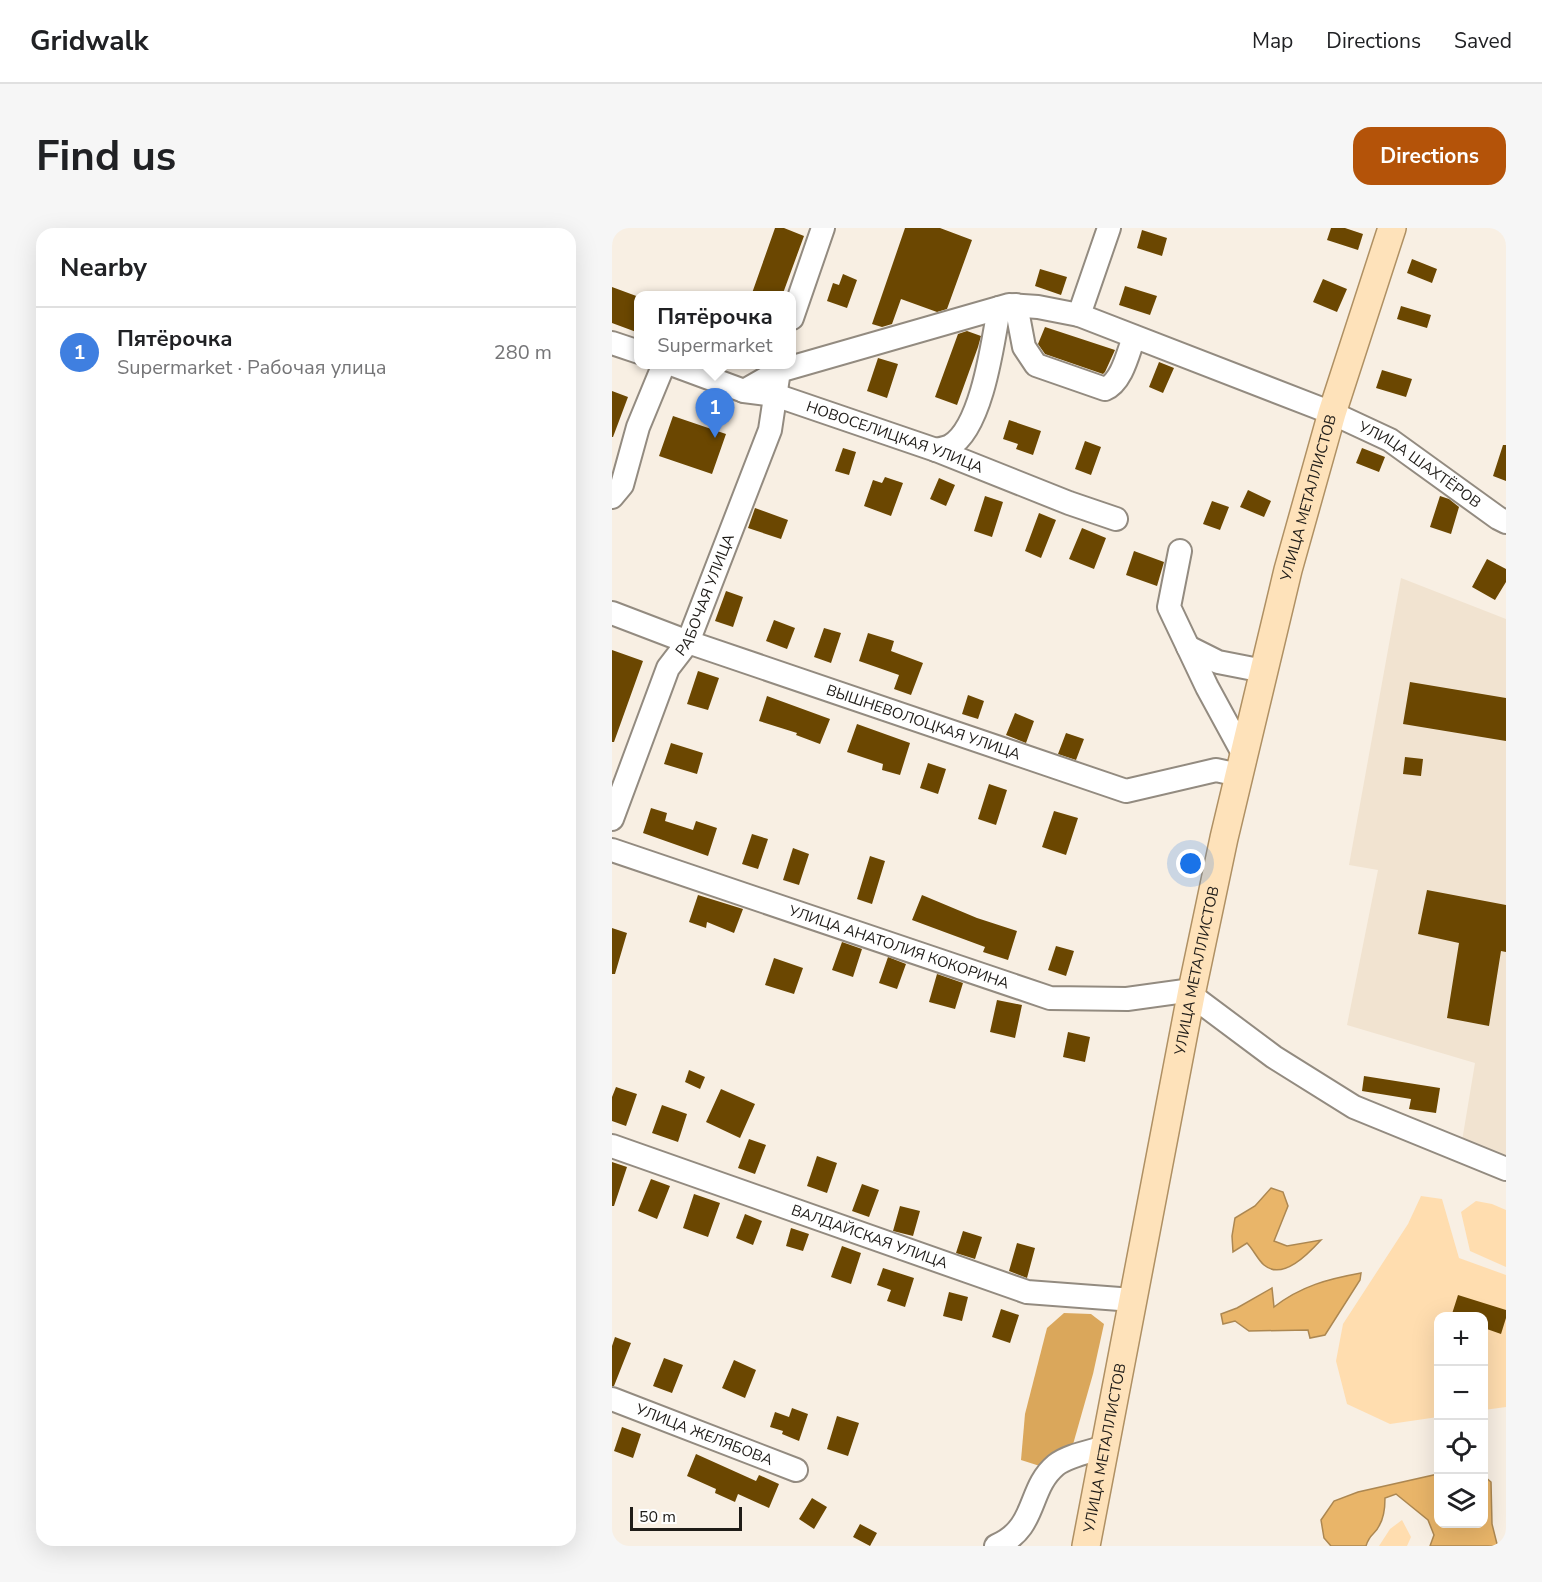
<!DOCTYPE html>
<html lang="en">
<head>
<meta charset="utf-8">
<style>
	body { margin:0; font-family:"Nunito Sans",sans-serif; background:#f6f6f6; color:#202124 }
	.controls { position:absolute; right:18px; bottom:18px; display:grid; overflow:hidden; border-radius:12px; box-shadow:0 6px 24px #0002 }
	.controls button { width:54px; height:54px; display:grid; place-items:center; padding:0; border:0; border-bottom:2px solid #e0e0e0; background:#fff; color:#202124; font:30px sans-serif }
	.scale { position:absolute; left:18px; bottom:15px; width:112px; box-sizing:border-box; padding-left:6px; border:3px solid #1f1c18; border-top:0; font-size:16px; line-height:21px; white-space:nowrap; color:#1f1c18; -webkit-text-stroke:4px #fefefe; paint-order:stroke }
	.you { position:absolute; left:579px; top:636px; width:21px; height:21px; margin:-15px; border:4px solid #fff; border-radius:50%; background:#1a73e8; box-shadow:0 0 0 9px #1a73e833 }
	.badge { display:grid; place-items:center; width:39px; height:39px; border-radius:50%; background:#b45309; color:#fff; font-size:20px; font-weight:700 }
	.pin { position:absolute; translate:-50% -50px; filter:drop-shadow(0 2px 3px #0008) }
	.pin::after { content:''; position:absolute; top:32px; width:21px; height:18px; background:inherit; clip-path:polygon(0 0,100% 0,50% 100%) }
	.popup { position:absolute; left:22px; top:63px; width:162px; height:78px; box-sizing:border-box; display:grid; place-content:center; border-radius:12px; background:#fff; filter:drop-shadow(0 2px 4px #0005); font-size:20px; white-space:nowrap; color:#757577 }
	.popup b { font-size:22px; color:#202124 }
	.popup::after { content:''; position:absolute; left:50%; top:100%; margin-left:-12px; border:12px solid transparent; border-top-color:#fff }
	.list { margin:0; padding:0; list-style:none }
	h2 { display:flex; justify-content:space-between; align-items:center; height:78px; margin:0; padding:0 24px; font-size:26px }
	h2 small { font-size:20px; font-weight:400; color:#757577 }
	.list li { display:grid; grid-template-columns:39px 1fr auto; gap:18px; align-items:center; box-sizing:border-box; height:90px; padding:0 24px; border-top:2px solid #e0e0e0 }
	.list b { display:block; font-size:22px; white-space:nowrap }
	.list p { margin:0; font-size:20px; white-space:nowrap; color:#757577 }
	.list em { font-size:20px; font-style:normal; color:#757577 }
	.icon { flex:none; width:33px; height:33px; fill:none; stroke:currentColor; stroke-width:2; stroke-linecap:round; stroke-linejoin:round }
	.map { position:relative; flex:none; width:894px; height:1318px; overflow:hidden; border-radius:18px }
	header { display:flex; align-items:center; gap:36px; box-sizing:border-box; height:84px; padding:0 30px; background:#fff; border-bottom:2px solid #e0e0e0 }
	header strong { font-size:28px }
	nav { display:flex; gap:33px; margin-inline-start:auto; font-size:21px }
	.intro { display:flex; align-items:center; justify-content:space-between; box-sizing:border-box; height:144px; padding:0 36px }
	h1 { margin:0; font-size:42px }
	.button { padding:15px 27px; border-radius:18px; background:#b45309; color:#fff; font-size:21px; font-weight:700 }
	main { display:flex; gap:36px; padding:0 36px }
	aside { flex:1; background:#fff; border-radius:18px; box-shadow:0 6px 24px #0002 }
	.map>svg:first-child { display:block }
	.built { fill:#f1e3d0 }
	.green { fill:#ffddaf }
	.forest { fill:#daa75b }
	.water { fill:#e9b569; stroke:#ac8751; stroke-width:1.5 }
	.building { fill:#6b4701 }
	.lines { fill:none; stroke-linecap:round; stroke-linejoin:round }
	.minor-casing { stroke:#938b80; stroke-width:26 }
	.major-casing { stroke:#af9063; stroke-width:30 }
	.minor { stroke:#fff; stroke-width:22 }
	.major { stroke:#fee2ba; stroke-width:27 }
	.labels { text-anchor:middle; stroke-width:6; stroke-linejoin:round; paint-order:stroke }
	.street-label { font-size:15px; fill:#1f1c18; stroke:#fefefe }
</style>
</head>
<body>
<header>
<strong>Gridwalk</strong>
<nav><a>Map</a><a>Directions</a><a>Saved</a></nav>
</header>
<div class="intro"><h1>Find us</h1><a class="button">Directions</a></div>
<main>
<aside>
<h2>Nearby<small></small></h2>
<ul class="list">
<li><span class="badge" style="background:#3f7fe0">1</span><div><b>Пятёрочка</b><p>Supermarket · Рабочая улица</p></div><em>280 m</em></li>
</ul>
</aside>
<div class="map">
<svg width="894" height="1318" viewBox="0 0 894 1318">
	<rect width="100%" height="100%" fill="#f8efe3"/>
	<path class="built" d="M 789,350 L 894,391 L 894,934 L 849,919 L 863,835 L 735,797 L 766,642 L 737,637 Z"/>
	<path class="green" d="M 809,968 L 830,971 L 847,1030 L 894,1047 L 894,1179 L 872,1182 L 872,1088 L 826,1088 L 826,1189 L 778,1196 L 735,1176 L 724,1133 L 731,1096 L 796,996 Z
		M 864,973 L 880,976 L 894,982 L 894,1039 L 858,1023 L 849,984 Z
		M 790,1292 L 799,1309 L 795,1318 L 767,1318 L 778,1301 Z"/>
	<path class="forest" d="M 452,1085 L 479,1086 L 492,1096 L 481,1146 L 458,1227 L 431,1239 L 409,1232 L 413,1186 L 435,1100 Z"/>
	<path class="water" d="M 659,960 L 671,964 L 676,978 L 662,1013 L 675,1018 L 709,1012 C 697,1025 671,1053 652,1037 C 646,1032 641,1021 635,1015 L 621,1024 L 620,1008 L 623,990 L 643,978 Z
		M 749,1045 L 748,1052 L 713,1107 L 698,1110 L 696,1102 L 637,1103 L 623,1093 L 611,1096 L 609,1086 L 625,1080 L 660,1060 L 662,1079 C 689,1058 716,1051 749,1045 Z
		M 826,1246 L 826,1296 L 872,1296 L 872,1248 L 879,1254 L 880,1296 L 885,1316 L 894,1316 L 894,1318 L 818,1318 L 822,1307 L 816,1292 L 784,1266 L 773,1270 C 773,1279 772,1290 767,1298 C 763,1307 758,1305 754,1318 L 719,1318 L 712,1310 L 709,1292 L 722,1273 L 746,1264 Z"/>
	<path class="building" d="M 163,0 L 172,0 L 192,8 L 170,68 L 139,68 Z
		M 293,0 L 328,0 L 360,12 L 335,81 L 325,84 L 289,71 L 280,96 L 270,99 L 260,96 Z
		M 719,0 L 733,0 L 751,6 L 746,22 L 715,12 Z
		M 530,2 L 555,10 L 550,28 L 525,20 Z
		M 800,31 L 825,41 L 820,55 L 795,45 Z
		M 428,41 L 455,49 L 449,67 L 423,58 Z
		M 231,46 L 245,52 L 235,80 L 215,73 L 221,55 L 227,57 Z
		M 711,51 L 735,61 L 725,84 L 701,74 Z
		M 513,58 L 545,68 L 538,87 L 507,77 Z
		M 0,59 L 27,69 L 27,105 L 0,95 Z
		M 789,78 L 819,87 L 815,100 L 785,91 Z
		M 433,99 L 503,122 L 493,144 L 491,146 L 433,126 L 426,116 Z
		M 355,103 L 369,108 L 366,119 L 345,177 L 323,169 L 346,106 Z
		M 266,130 L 286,136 L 275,170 L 255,163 Z
		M 547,134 L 562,140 L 551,165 L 537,159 Z
		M 770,142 L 800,151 L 794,169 L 764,160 Z
		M 0,163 L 16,169 L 1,209 L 0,209 Z
		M 61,188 L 114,206 L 100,246 L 47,228 Z
		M 397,192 L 429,203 L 421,227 L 404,221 L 406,216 L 391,211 Z
		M 473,213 L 489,219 L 479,247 L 463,241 Z
		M 891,217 L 894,217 L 894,253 L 881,248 Z
		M 231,220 L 244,224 L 237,247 L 223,243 Z
		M 750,220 L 773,229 L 767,244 L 744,235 Z
		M 273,249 L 291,255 L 279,288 L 252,278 L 261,252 L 270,255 Z
		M 327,250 L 343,257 L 334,278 L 318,271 Z
		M 636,262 L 659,273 L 652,289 L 628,279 Z
		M 373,268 L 391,274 L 380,309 L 362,303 Z
		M 828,268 L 837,271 L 847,279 L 839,306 L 818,299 Z
		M 600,273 L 617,279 L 608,302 L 591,296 Z
		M 143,280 L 176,292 L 169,311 L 136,300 Z
		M 427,285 L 444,292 L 429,330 L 413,323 Z
		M 470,300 L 494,310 L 482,341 L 457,331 Z
		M 522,323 L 552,334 L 545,358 L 514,347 Z
		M 875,331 L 894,341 L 894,354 L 883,372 L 860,359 Z
		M 114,363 L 131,369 L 121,399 L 103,393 Z
		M 162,392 L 183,400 L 175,421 L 154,413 Z
		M 212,400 L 229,405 L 219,435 L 202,429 Z
		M 256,405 L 282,413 L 279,423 L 311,435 L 299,467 L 282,461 L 287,447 L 247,433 Z
		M 0,422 L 31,433 L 2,514 L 0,514 Z
		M 86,443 L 107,450 L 96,482 L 75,476 Z
		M 798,454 L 894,470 L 894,513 L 791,496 Z
		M 356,467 L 372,473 L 366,491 L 350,486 Z
		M 155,468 L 218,491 L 208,516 L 184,507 L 185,505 L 147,493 Z
		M 403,485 L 422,493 L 414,515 L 394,507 Z
		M 245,496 L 298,515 L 288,547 L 270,542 L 271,536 L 235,524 Z
		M 454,505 L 472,511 L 464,532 L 446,526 Z
		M 59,515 L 91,525 L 85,546 L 52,536 Z
		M 793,529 L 811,531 L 809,548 L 791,546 Z
		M 316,535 L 334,541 L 326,566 L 308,560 Z
		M 377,556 L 395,562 L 384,597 L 366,591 Z
		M 39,580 L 55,585 L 53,593 L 81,602 L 84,593 L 105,600 L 96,628 L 31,605 Z
		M 442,583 L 466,590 L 454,627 L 430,619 Z
		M 140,606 L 156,611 L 146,641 L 130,636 Z
		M 181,620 L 197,626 L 187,657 L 171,652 Z
		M 258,628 L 273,633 L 260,676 L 245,671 Z
		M 815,662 L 894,677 L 894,724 L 889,723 L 877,798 L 835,790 L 847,715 L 806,706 Z
		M 86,667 L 131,681 L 122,705 L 95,694 L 94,700 L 77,694 Z
		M 310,667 L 365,690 L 405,703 L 396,732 L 371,724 L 373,719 L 300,692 Z
		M 0,700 L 15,705 L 3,746 L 0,746 Z
		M 230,714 L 250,721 L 241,749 L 220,742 Z
		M 444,718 L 462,723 L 454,748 L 436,742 Z
		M 276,729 L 294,736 L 285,761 L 267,755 Z
		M 162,730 L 191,740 L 182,766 L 153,757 Z
		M 325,746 L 351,755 L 343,781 L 317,774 Z
		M 385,772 L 410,777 L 403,810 L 378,804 Z
		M 456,804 L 478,809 L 473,834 L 451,829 Z
		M 77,842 L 93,849 L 88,861 L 73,854 Z
		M 752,848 L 828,860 L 824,885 L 797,881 L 799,871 L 750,863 Z
		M 4,859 L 25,866 L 14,898 L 0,893 L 0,869 Z
		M 109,861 L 143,876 L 128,910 L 94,894 Z
		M 50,877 L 75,886 L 66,914 L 40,905 Z
		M 137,911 L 154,917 L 143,946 L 126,940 Z
		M 205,928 L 225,935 L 215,965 L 195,958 Z
		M 0,934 L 15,939 L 2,978 L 0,978 Z
		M 39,951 L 58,958 L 45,991 L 26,983 Z
		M 250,956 L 267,962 L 257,989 L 240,983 Z
		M 82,966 L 108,975 L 96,1009 L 71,1000 Z
		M 288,978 L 308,983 L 301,1008 L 281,1003 Z
		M 133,986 L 150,993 L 141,1017 L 124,1010 Z
		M 179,1000 L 197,1006 L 191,1023 L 174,1018 Z
		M 351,1003 L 370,1009 L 363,1031 L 344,1025 Z
		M 405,1015 L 423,1020 L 415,1050 L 397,1043 Z
		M 230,1018 L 249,1025 L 239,1056 L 219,1049 Z
		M 271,1040 L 302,1050 L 293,1079 L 275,1073 L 279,1062 L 265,1057 Z
		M 337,1064 L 356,1069 L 350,1093 L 331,1088 Z
		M 846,1067 L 894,1082 L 894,1090 L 889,1106 L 872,1100 L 872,1089 L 839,1089 Z
		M 389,1081 L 407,1087 L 398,1115 L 380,1109 Z
		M 3,1109 L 19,1115 L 2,1158 L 0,1158 L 0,1118 Z
		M 52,1130 L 71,1137 L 60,1165 L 41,1158 Z
		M 122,1132 L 144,1142 L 133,1170 L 110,1160 Z
		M 180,1180 L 196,1186 L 187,1213 L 170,1206 L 171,1203 L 158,1199 L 163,1184 L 177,1189 Z
		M 225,1188 L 247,1195 L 236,1228 L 215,1221 Z
		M 10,1199 L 29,1206 L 21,1230 L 2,1223 Z
		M 84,1226 L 144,1253 L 147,1247 L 167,1256 L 157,1280 L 126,1266 L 123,1274 L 103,1265 L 104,1261 L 75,1248 Z
		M 200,1270 L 215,1279 L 202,1301 L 187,1291 Z
		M 248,1296 L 265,1305 L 258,1318 L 241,1309 Z"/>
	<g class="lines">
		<defs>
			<g id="minor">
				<path d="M 404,77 L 412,119 L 424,137 L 493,161 C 510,154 516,125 522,109"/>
				<path d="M 467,87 L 497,0"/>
				<path d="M 180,90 L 211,0"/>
				<path d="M 0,115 L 27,124"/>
				<path id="s1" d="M 59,136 L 132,163 L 163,167 L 324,222 L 457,275 L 504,291"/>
				<path id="s2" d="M 132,163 L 167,143 L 397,77 L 426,79 L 467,87 L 720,185 L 778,212 L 886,290 L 894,294"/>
				<path d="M 324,222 C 328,221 334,220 338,218 C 370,200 381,114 387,80"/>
				<path d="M 0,269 L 10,257 L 26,199 L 52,136"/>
				<path d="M 568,323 L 557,379 L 595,459 L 632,527"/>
				<path id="s3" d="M 0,385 L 76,414 L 514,563 L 604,542 L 627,547"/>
				<path d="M 576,419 L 606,434 L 652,443"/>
				<path id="s4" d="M 0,591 L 56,440 L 76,414 L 158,202 L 168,136"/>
				<path id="s5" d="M 0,622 L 438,770 L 515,771 L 580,762"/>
				<path d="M 579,767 L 662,829 L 742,879 L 894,941"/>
				<path id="s6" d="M 0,918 L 415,1064 L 521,1072"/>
				<path id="s7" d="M 0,1171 L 184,1242"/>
				<path d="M 384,1318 C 426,1300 415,1261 444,1237 C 457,1227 478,1224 493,1219"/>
			</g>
			<g id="major">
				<path id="s8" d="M 474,1318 L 580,762 L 612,610 L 676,342 L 720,185 L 780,0"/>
			</g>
		</defs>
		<use href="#minor" class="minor-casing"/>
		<use href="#major" class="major-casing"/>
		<use href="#minor" class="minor"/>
		<use href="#major" class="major"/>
	</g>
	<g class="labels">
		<g class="street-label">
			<text dy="5" stroke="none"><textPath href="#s1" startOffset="236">НОВОСЕЛИЦКАЯ УЛИЦА</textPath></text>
			<text dy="5" stroke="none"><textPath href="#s2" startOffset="724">УЛИЦА ШАХТЁРОВ</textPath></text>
			<text dy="5" stroke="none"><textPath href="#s8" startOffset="1072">УЛИЦА МЕТАЛЛИСТОВ</textPath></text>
			<text dy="5" stroke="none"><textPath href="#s4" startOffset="244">РАБОЧАЯ УЛИЦА</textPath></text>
			<text dy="5" stroke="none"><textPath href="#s3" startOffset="330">ВЫШНЕВОЛОЦКАЯ УЛИЦА</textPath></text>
			<text dy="5" stroke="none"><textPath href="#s5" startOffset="303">УЛИЦА АНАТОЛИЯ КОКОРИНА</textPath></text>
			<text dy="5" stroke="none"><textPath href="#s8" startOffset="586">УЛИЦА МЕТАЛЛИСТОВ</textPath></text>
			<text dy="5" stroke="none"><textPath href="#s6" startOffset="273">ВАЛДАЙСКАЯ УЛИЦА</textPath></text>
			<text dy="5" stroke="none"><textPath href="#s7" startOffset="99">УЛИЦА ЖЕЛЯБОВА</textPath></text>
			<text dy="5" stroke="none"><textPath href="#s8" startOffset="100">УЛИЦА МЕТАЛЛИСТОВ</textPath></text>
		</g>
	</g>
</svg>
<div class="controls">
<button>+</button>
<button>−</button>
<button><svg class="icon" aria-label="locate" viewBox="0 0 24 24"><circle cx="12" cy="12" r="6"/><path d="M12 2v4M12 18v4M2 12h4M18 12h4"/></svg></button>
<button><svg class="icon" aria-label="layers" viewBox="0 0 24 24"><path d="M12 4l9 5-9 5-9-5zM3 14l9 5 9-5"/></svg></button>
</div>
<div class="scale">50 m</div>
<div class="you"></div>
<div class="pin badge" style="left:103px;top:210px;background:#3f7fe0">1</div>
<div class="popup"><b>Пятёрочка</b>Supermarket</div>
</div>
</main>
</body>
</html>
